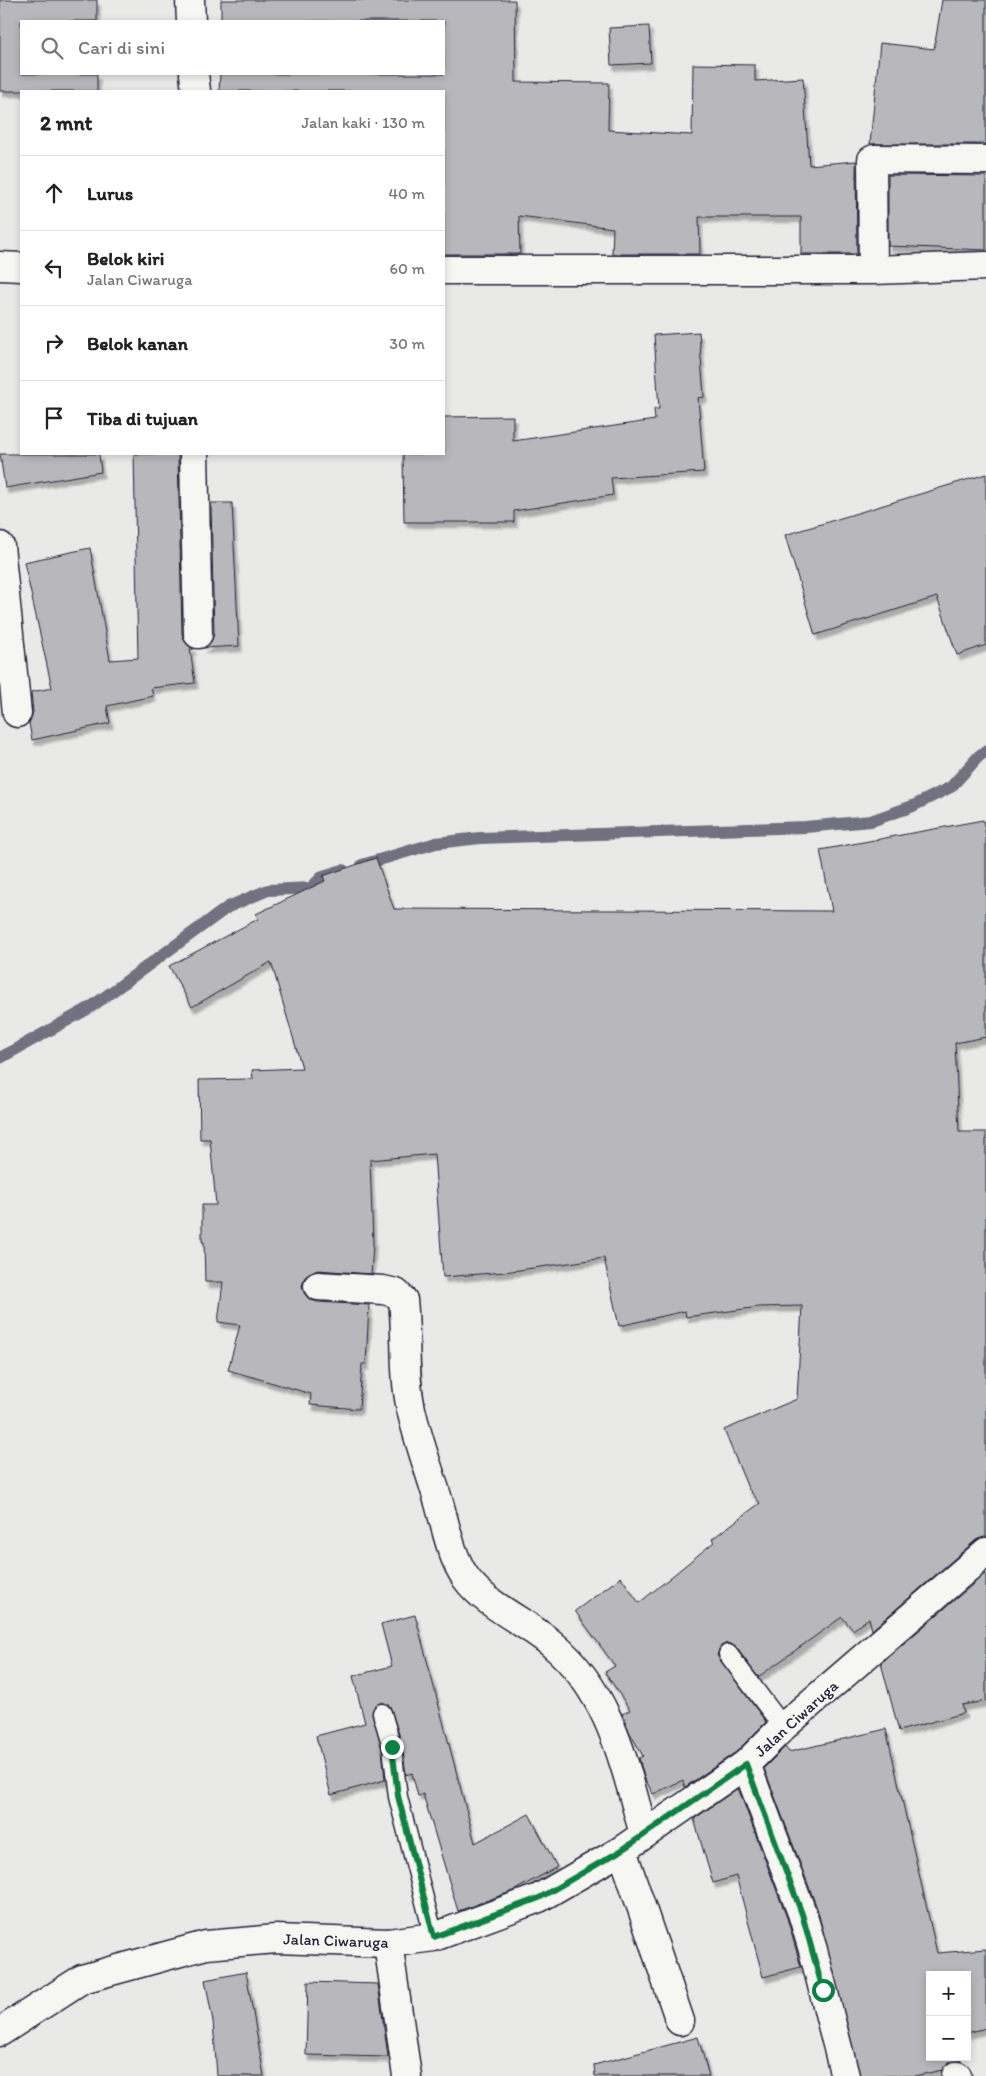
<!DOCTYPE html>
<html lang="id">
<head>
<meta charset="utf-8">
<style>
	body { margin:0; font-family:Itim,sans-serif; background:#f2f2f2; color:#222 }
	.controls { position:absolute; right:15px; bottom:15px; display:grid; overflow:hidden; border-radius:0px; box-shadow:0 2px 8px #0003 }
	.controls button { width:45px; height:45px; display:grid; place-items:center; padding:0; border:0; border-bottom:1px solid #e0e0e0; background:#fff; color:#222; font:25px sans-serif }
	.stop { position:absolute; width:15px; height:15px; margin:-11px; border:4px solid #0b8043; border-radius:50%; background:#fff }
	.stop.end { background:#0b8043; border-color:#fff; box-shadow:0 1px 5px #0008 }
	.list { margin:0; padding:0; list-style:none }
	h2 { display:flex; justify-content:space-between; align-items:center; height:65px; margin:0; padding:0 20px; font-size:21px }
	h2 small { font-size:16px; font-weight:400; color:#767676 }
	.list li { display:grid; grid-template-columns:32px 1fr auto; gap:15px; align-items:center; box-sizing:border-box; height:75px; padding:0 20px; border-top:1px solid #e0e0e0 }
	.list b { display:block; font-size:19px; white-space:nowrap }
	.list p { margin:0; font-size:16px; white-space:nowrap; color:#767676 }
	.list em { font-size:16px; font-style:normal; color:#767676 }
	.icon { flex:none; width:28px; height:28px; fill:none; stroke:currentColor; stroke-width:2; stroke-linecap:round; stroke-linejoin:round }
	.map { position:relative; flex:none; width:986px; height:2076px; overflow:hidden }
	.search { position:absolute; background:#fff; box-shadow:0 2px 8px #0003; left:20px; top:20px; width:425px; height:55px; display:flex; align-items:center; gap:12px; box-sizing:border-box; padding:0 18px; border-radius:0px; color:#767676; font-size:19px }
	.panel { position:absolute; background:#fff; box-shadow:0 2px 8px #0003; left:20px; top:90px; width:425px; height:365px; border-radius:0px }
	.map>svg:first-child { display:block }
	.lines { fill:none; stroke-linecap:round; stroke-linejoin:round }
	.stream { stroke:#71717f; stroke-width:12 }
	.building { fill:#b8b8bc; stroke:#22223b; filter:url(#shadow) }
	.lane-casing { stroke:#22223b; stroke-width:21 }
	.street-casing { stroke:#22223b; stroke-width:31 }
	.secondary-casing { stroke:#22223b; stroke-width:31 }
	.lane { stroke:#f6f6f2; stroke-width:18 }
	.street { stroke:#f6f6f2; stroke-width:28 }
	.secondary { stroke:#f6f6f2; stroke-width:28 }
	.route { stroke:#0b8043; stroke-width:6 }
	.labels { text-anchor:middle; stroke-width:4; stroke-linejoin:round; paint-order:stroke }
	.street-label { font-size:16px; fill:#22223b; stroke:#f6f6f2 }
</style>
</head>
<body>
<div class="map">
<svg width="986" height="2076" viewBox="0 0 986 2076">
	<defs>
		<filter id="shadow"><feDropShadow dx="3" dy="5.5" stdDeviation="1" flood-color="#0004"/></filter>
	</defs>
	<rect width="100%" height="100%" fill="#e9e9e7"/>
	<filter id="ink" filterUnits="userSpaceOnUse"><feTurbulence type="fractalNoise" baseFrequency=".02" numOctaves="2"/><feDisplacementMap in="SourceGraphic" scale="10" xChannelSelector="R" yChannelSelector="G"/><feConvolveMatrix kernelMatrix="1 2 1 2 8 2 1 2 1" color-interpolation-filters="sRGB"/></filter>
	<g filter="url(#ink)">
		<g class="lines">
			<path class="stream" d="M 362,865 L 436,843 L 480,838 L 805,827 L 871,821 L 913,806 L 951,787 L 979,756 L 986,751
				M 0,1058 L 91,1007 L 228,907 L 268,890 L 311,888 L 323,876 L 343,870"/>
		</g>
		<path class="building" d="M 0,0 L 97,0 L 97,21 L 21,21 L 21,74 L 97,74 L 97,91 L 0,91 Z
			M 221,0 L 515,0 L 516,82 L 609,83 L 608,130 L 692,135 L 693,64 L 755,65 L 755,81 L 803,78 L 809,165 L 856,161 L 857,254 L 801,254 L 801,217 L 699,217 L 700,254 L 612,254 L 613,228 L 519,216 L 520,254 L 444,254 L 444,91 L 219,91 L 220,74 L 444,74 L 444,21 L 221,21 Z
			M 942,0 L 986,0 L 986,144 L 870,144 L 880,43 L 934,49 Z
			M 649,26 L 651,63 L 611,65 L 609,28 Z
			M 888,175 L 986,176 L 986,250 L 888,246 Z
			M 699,332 L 704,397 L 698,398 L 704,472 L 611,478 L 613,495 L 514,511 L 514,522 L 404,522 L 403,454 L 444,454 L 444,417 L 513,416 L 513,441 L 655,420 L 654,409 L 659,409 L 654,335 Z
			M 0,454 L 99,454 L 101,472 L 5,488 Z
			M 134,454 L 178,454 L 182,634 L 185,642 L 194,649 L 190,649 L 195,683 L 151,688 L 153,696 L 107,706 L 110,723 L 32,740 L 29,723 L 33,712 L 31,692 L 52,688 L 24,562 L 90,548 L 110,660 L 138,658 Z
			M 986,474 L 986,645 L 957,655 L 937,597 L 815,635 L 785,535 Z
			M 211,503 L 232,503 L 239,646 L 203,648 L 211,642 L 214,634 Z
			M 983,820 L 986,836 L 986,1037 L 955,1043 L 959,1132 L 986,1132 L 986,1537 L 976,1540 L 872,1630 L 869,1618 L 853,1630 L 842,1617 L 758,1677 L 736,1647 L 727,1643 L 721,1646 L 717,1655 L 720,1660 L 766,1722 L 736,1752 L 685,1787 L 683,1780 L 653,1794 L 644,1777 L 639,1758 L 643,1756 L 630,1733 L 622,1714 L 630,1710 L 605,1672 L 615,1666 L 575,1611 L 621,1577 L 639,1603 L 714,1542 L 712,1539 L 760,1503 L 748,1488 L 724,1430 L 797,1399 L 802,1306 L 759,1307 L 686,1317 L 685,1311 L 619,1326 L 604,1258 L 505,1272 L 443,1277 L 434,1154 L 370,1160 L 373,1244 L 371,1274 L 318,1270 L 312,1272 L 305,1277 L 302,1286 L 304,1293 L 309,1299 L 317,1302 L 369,1305 L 366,1364 L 362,1364 L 359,1409 L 310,1405 L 311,1394 L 228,1370 L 240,1325 L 218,1322 L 223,1282 L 205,1282 L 204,1242 L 202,1242 L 202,1205 L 216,1205 L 210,1139 L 200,1139 L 199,1080 L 253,1079 L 252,1070 L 302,1068 L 271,962 L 192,1007 L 169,966 L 258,919 L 256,914 L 325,881 L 323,876 L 376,858 L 394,909 L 832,911 L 820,850 Z
			M 986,1573 L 986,1701 L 962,1705 L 964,1713 L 899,1731 L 881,1663 Z
			M 415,1615 L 475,1843 L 529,1814 L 557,1867 L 513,1891 L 458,1911 L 423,1794 L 418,1796 L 412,1773 L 406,1775 L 402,1744 L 390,1706 L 385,1703 L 379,1703 L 372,1711 L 382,1749 L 385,1780 L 331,1795 L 316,1736 L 365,1723 L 353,1676 L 392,1666 L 381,1624 Z
			M 886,1729 L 937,1953 L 986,1949 L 986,2028 L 967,2033 L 967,1975 L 930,1975 L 930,2057 L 960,2057 L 961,2061 L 949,2062 L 942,2070 L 915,2076 L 860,2076 L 817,1908 L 764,1768 L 785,1747 L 789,1752 Z
			M 738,1788 L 787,1918 L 801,1967 L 763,1977 L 736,1876 L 713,1883 L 694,1819 Z
			M 246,1972 L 264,2076 L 217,2076 L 213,2021 L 205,1980 Z
			M 308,1982 L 378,1984 L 388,2057 L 306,2055 Z
			M 698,2037 L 709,2076 L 595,2076 L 594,2065 Z"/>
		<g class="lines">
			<defs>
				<path id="lane" d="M 728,1654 L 783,1727
					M 382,1713 L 392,1747 L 398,1797 L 434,1937"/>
				<path id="street" d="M 190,0 L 191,21
					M 194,74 L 196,91
					M 0,266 L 21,267
					M 444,270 L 873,270 L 986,266
					M 873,270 L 872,160 L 874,159 L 986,160
					M 194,454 L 198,634
					M 0,546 L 17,713
					M 318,1286 L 383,1290 L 396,1293 L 403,1300 C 407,1337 403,1373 411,1409 C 418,1441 430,1472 439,1503 C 446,1528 451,1556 466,1578 C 485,1605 526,1622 552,1644 C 611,1693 624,1764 644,1834
					M 746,1764 L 802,1913 L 813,1950 L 845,2076
					M 622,1850 L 680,2021
					M 388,1943 L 407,2076
					M 956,2076 L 957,2076"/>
				<path id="secondary" d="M 0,2032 L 82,1979 L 206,1945 L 276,1939 L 388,1943 L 434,1937 L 539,1898 L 622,1850 L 746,1764 L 783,1727 L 986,1552"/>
			</defs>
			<use href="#lane" class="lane-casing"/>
			<use href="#street" class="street-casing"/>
			<use href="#secondary" class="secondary-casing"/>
			<use href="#lane" class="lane"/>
			<use href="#street" class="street"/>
			<use href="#secondary" class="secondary"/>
		</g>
	</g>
	<g class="lines" filter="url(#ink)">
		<path class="route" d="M 392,1747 L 398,1796 L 434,1937 L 539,1898 L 622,1850 L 746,1764 L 802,1914 L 823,1990"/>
	</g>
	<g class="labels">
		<g class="street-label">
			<text transform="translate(796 1718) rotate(-42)" y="6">Jalan Ciwaruga</text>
			<text transform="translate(336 1940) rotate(2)" y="6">Jalan Ciwaruga</text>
		</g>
	</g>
</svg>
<div class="controls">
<button>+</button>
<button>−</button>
</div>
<div class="stop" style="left:823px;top:1990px"></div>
<div class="stop end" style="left:392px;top:1747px"></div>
<div class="search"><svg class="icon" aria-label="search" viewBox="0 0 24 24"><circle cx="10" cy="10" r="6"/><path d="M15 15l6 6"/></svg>Cari di sini</div>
<section class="panel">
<h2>2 mnt<small>Jalan kaki · 130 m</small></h2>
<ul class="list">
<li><svg class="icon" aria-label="ahead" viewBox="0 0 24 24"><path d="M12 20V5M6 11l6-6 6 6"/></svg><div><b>Lurus</b></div><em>40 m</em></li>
<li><svg class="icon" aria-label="left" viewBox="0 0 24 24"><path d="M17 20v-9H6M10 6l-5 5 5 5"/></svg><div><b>Belok kiri</b><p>Jalan Ciwaruga</p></div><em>60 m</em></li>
<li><svg class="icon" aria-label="right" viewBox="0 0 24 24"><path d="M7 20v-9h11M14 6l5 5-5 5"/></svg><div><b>Belok kanan</b></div><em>30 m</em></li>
<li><svg class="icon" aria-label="arrive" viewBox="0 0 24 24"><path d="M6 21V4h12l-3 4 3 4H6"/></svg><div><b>Tiba di tujuan</b></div></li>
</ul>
</section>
</div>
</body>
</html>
